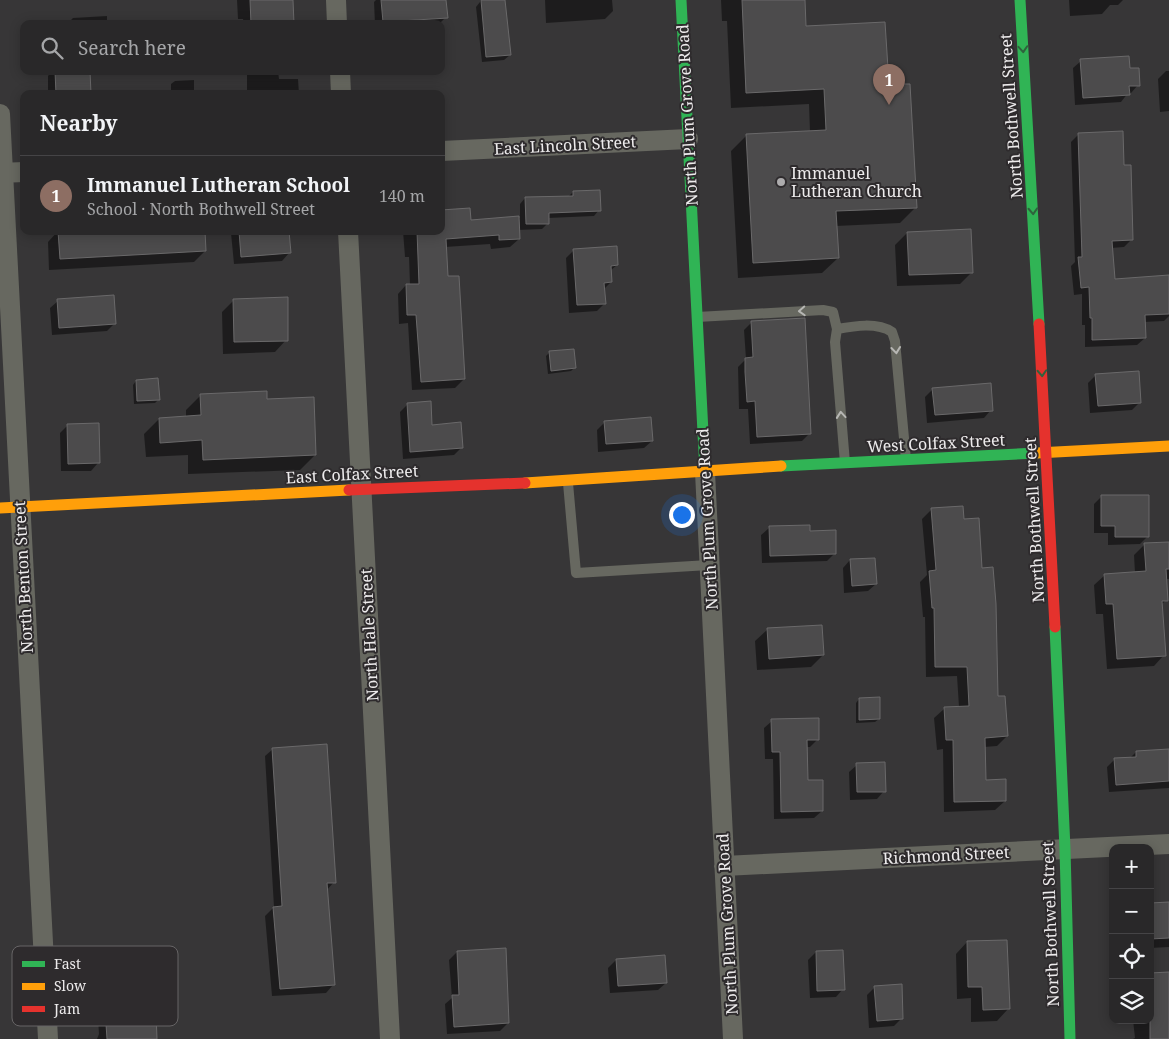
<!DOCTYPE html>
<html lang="en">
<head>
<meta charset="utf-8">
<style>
	body { margin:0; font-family:"Noto Serif",serif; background:#313031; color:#f1f3f6 }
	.controls { position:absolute; right:15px; bottom:15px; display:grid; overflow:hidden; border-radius:10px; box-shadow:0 2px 12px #0003 }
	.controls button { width:45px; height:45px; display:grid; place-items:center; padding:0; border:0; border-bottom:1px solid #454446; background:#292829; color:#f1f3f6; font:25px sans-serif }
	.you { position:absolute; left:681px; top:514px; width:18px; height:18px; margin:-12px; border:4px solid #fff; border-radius:50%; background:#1a73e8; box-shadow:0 0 0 8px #1a73e833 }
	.badge { display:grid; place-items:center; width:32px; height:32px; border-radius:50%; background:#db2777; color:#fff; font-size:16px; font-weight:700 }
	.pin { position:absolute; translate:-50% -41px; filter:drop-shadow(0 1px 2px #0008) }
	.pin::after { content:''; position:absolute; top:26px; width:18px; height:15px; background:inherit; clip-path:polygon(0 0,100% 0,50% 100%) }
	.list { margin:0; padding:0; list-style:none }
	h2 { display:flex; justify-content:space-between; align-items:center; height:65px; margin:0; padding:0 20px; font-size:21px }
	h2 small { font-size:16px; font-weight:400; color:#a5a6a8 }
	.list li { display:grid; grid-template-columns:32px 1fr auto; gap:15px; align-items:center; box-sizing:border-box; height:80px; padding:0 20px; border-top:1px solid #454446 }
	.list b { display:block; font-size:19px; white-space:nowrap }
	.list p { margin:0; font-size:16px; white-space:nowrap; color:#a5a6a8 }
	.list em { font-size:16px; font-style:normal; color:#a5a6a8 }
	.icon { flex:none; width:28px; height:28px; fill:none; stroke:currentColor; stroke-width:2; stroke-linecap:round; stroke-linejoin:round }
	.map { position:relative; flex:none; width:1169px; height:1039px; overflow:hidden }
	.search { position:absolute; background:#292829; box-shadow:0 2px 12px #0003; left:20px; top:20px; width:425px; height:55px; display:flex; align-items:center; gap:12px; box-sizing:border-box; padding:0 18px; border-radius:10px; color:#a5a6a8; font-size:19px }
	.panel { position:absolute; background:#292829; box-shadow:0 2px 12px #0003; left:20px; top:90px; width:425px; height:145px; border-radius:10px }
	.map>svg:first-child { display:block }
	.shadow { fill:#0007 }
	.building { fill:#4c4b4c; stroke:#6a696a }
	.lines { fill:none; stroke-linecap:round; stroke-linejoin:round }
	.lane { stroke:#676860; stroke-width:10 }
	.street { stroke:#676860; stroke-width:20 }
	.fast { stroke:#30b455; stroke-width:11 }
	.slow { stroke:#ff9f0a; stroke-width:11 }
	.jam { stroke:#e5322d; stroke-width:11 }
	.oneway { stroke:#2f623d }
	.oneway2 { stroke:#b7b7b4 }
	.poi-dot { fill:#adacad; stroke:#2e2b2d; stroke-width:2 }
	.labels { text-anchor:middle; stroke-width:4; stroke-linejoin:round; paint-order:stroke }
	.street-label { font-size:16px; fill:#edebec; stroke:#2e2b2d }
	.poi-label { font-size:16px; fill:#edebec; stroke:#2e2b2d; text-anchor:start }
	.key { fill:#2e2b2d; stroke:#676566; stroke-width:1 }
	.key-label { font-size:14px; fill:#edebec }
</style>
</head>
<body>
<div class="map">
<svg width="1169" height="1039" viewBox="0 0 1169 1039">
	<rect width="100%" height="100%" fill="#373637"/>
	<path class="shadow" d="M 237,0 L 291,0 L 293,24 L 244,24 L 243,19 L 238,19 Z
		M 376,0 L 445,0 L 446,17 L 439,24 L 375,24 L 374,2 Z
		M 480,0 L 504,0 L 510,55 L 504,60 L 482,62 L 476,7 L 480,2 Z
		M 545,0 L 612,0 L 613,11 L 605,19 L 546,23 Z
		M 721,0 L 803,0 L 805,27 L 888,85 L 916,207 L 900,223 L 836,226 L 838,258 L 822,273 L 738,278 L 731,151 L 746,136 L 810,132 L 809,104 L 731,108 L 727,21 L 722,21 Z
		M 1069,0 L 1123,0 L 1118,5 L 1110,5 L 1102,14 L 1070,16 Z
		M 107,16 L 107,24 L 67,24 L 73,18 Z
		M 1081,61 L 1128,70 L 1138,85 L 1131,93 L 1128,93 L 1121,102 L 1075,105 L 1073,68 Z
		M 52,71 L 89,71 L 90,94 L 48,94 L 48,76 Z
		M 247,71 L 278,71 L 279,79 L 298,79 L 299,94 L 247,94 Z
		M 1166,71 L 1169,71 L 1169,111 L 1160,112 L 1158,79 Z
		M 194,80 L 194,94 L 171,94 L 171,84 L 175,81 Z
		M 1079,134 L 1123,167 L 1131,240 L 1124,247 L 1111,248 L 1114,280 L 1169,282 L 1169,316 L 1164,321 L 1144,322 L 1145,338 L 1137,345 L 1085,347 L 1085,325 L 1082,325 L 1082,294 L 1074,295 L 1071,266 L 1075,262 L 1071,142 Z
		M 573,192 L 599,210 L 594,216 L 548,218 L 548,223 L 542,229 L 518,230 L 519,239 L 510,247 L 491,249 L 490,244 L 445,247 L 447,277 L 464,379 L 455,388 L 412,390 L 408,323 L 399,324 L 398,294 L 406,285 L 410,285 L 409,257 L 405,257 L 403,231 L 441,231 L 470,221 L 520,218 L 520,204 L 525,198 L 568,197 Z
		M 58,231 L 107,231 L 107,234 L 153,231 L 203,231 L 205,251 L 194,262 L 49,270 L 48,242 Z
		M 233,231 L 288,231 L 289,253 L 282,261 L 234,264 L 231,233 Z
		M 907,233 L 972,272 L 960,284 L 897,286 L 895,245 Z
		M 573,251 L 617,265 L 610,271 L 611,282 L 604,289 L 605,303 L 597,311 L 569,313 L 566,258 Z
		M 234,300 L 286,340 L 275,352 L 223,354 L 222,312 Z
		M 58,301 L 115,323 L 107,331 L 52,335 L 50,308 Z
		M 752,322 L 810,433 L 802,441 L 750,444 L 748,409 L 739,409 L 738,367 L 746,359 L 744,330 Z
		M 550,352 L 574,368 L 571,371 L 548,374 L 546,356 Z
		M 1096,375 L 1140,402 L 1132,410 L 1090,413 L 1088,383 Z
		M 136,381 L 158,400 L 155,403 L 134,404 L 133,385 Z
		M 933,389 L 991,410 L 984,418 L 927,423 L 925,397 Z
		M 201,395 L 266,400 L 315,455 L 300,470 L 188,474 L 188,455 L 146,457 L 144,434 L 159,419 L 186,417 L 186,410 Z
		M 408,404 L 431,426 L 461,448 L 454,455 L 403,459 L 400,412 Z
		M 605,422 L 652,441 L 644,448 L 598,452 L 597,430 Z
		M 68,425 L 98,463 L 91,471 L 61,471 L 60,433 Z
		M 1101,497 L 1148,536 L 1140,544 L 1108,545 L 1108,533 L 1094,533 L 1094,504 Z
		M 932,509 L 963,520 L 981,569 L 996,698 L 1007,736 L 997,746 L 984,747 L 985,781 L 1005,801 L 995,810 L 944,812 L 943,749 L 937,750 L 934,718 L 944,709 L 959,707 L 957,676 L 926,677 L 925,617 L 923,617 L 920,582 L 927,575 L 922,519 Z
		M 769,528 L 809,532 L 835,553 L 827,561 L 762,563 L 761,535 Z
		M 1169,543 L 1169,579 L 1165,579 L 1166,600 L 1161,605 L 1164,655 L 1154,666 L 1107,669 L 1103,614 L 1096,614 L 1094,585 L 1105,575 L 1135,573 L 1134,555 L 1144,545 Z
		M 850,560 L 876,584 L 868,591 L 844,593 L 843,568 Z
		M 767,630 L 823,655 L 811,667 L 757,670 L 755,641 Z
		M 859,699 L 879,719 L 875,722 L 856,723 L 856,703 Z
		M 772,721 L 818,739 L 810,747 L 806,747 L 807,781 L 822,811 L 814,818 L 774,819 L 773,759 L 765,759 L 764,728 Z
		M 273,749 L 334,882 L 326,891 L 333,985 L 326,993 L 272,996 L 265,916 L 274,907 L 265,756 Z
		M 1169,750 L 1169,788 L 1109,792 L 1107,767 L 1115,759 L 1130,758 L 1136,752 Z
		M 857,765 L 884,791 L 877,799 L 850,800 L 849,772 Z
		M 1169,903 L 1169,947 L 1150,948 L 1150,904 Z
		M 967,942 L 1008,1009 L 997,1021 L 971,1022 L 971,998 L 957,999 L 956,954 Z
		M 457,952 L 508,1023 L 500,1031 L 447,1034 L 445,1004 L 452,998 L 449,960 Z
		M 816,952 L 843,989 L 836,997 L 810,998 L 808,960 Z
		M 616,960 L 666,983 L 658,990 L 610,993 L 608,968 Z
		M 103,964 L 156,1039 L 97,1039 L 99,1034 L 95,972 Z
		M 1169,973 L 1169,1039 L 1133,1039 L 1135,1038 L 1133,1020 L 1150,1020 Z
		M 875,987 L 902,1018 L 894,1026 L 869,1028 L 867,995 Z"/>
	<path class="building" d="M 250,0 L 293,0 L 294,24 L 251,24 Z
		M 381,0 L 446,0 L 448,18 L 383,22 Z
		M 481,0 L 505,0 L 511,55 L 486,57 Z
		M 742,0 L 805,0 L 806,26 L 885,22 L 889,84 L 910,84 L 917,208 L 836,211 L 839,258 L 753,263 L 746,134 L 826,130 L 824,89 L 746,93 Z
		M 1129,56 L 1130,68 L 1139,68 L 1140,86 L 1129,86 L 1130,95 L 1083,98 L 1080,59 Z
		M 55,71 L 90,71 L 91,94 L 56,94 Z
		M 1123,131 L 1124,165 L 1131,165 L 1133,240 L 1112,241 L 1115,279 L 1169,275 L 1169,314 L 1145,315 L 1146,338 L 1092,340 L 1092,318 L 1090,318 L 1089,287 L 1081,288 L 1078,257 L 1082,257 L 1078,133 Z
		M 600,190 L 601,211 L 549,213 L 549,224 L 526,224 L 525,197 L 573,196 L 573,191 Z
		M 470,208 L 471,220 L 519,216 L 520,239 L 499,240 L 499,235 L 446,239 L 448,276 L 459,276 L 465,379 L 421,382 L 416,315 L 407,315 L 406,284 L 419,284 L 417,231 L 441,231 L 441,210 Z
		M 971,229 L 973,273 L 909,275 L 907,232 Z
		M 58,231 L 108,231 L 108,233 L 205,231 L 206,251 L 60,259 Z
		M 239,231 L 289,231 L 291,253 L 241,257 Z
		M 617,246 L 618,265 L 611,266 L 612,282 L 604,283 L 606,304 L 577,305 L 573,249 Z
		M 114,295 L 116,324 L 59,328 L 57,299 Z
		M 288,297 L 288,341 L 234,342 L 233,299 Z
		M 805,318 L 811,434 L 757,437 L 755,401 L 747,402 L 745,372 L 745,358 L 753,357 L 751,321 Z
		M 574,349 L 576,368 L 551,371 L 549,351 Z
		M 1139,371 L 1141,403 L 1098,406 L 1095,374 Z
		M 158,378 L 160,400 L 137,401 L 136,380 Z
		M 991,383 L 993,411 L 935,415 L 932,388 Z
		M 267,391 L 267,399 L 314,397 L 316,455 L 203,460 L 202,440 L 160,443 L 159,418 L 201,415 L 200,394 Z
		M 431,401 L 432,425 L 461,422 L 463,448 L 410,452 L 407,403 Z
		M 651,417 L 653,441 L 606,444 L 604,421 Z
		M 99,423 L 100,463 L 68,464 L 67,424 Z
		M 1101,495 L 1149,495 L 1149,537 L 1115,537 L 1115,526 L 1101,526 Z
		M 963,506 L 964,519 L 979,518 L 982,568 L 993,567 L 996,604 L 998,696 L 1005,696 L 1008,736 L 985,738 L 986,780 L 1006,779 L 1006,801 L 954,802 L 953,740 L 946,740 L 944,707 L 969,706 L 967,667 L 935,667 L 934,608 L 932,608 L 929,571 L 936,570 L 931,508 Z
		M 810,525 L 810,531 L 836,530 L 836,554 L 770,556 L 769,526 Z
		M 1169,542 L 1169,569 L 1166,569 L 1168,601 L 1162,601 L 1166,656 L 1117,659 L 1113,604 L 1106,604 L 1104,574 L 1146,571 L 1144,543 Z
		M 875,558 L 877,584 L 852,586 L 850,559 Z
		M 822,625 L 824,655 L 769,659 L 767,628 Z
		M 880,697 L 880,719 L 859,720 L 859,698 Z
		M 819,718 L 819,740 L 807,740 L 808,780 L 823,780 L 823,811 L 781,812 L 780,752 L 772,752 L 771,719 Z
		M 327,744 L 336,883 L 327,883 L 335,985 L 280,989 L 273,907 L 282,906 L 272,748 Z
		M 1169,749 L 1169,781 L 1116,785 L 1114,758 L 1136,757 L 1136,751 Z
		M 885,762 L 886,792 L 857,792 L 856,763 Z
		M 1169,902 L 1169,938 L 1150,939 L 1150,903 Z
		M 1007,940 L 1010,1009 L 983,1010 L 982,987 L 968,987 L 967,941 Z
		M 506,948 L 509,1023 L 454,1027 L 452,995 L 459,995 L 457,951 Z
		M 843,950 L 845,990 L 817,991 L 816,951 Z
		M 665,955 L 667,983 L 618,986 L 616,959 Z
		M 154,960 L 157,1039 L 107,1039 L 102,963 Z
		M 1169,972 L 1169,1039 L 1150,1039 L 1150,973 Z
		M 902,984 L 903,1019 L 877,1021 L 874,986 Z"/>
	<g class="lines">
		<path class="lane" d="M 697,317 L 823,310 L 833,312 L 837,329
			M 845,463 L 835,342 L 837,329 C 854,326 877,322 892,332 L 895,341 L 906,460
			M 568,483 L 576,573 L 709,565"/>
		<path class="street" d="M 336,0 L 337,24
			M 340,71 L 341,94
			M 0,114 L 48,1039
			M 441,151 L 688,139
			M 0,173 L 24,172
			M 348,231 L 390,1039
			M 705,472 L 733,1039
			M 724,866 L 1169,844"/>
		<path class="fast" d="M 681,0 L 705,472
			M 1020,0 L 1039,324
			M 781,466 L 1037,453
			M 1055,627 L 1065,849 L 1070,1039"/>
		<path class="slow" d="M 1037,453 L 1169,446
			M 525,483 L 781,466
			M 0,508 L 349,490"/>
		<path class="jam" d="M 1039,324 L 1055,627
			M 349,490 L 525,483"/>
	</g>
	<defs><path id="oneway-chevron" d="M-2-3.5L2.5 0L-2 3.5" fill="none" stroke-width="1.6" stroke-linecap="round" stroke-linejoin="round" transform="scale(1.25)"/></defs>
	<g class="oneway">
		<use href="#oneway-chevron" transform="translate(1023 49) rotate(86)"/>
		<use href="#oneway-chevron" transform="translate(1033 211) rotate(87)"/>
		<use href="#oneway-chevron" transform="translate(1042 373) rotate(87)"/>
	</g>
	<g class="oneway2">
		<use href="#oneway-chevron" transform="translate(802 311) rotate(177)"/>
		<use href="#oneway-chevron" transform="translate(896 350) rotate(84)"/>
		<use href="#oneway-chevron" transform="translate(841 415) rotate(-95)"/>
	</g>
	<circle class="poi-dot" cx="781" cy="182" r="5"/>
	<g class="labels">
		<g class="street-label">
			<text transform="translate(687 115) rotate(-93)" y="6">North Plum Grove Road</text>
			<text transform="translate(1011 116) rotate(-94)" y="6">North Bothwell Street</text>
			<text transform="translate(565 145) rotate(-3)" y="6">East Lincoln Street</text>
			<text transform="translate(936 443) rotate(-3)" y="6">West Colfax Street</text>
			<text transform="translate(352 474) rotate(-3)" y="6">East Colfax Street</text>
			<text transform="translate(707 519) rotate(-93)" y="6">North Plum Grove Road</text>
			<text transform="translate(1034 520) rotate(-93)" y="6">North Bothwell Street</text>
			<text transform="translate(23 577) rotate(-93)" y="6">North Benton Street</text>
			<text transform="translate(369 635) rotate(-93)" y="6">North Hale Street</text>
			<text transform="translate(946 855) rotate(-3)" y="6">Richmond Street</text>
			<text transform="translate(727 924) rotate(-93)" y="6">North Plum Grove Road</text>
			<text transform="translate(1050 924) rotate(-92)" y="6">North Bothwell Street</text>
		</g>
		<g class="poi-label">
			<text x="791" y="179">Immanuel<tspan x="791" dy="18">Lutheran Church</tspan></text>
		</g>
	</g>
	<rect x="12" y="946" width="166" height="80" rx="8" class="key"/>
	<rect x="22" y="961" width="23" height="6" fill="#30b455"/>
	<rect x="22" y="983" width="23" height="7" fill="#ff9f0a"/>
	<rect x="22" y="1006" width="23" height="6" fill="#e5322d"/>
	<g class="key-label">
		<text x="54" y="969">Fast</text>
		<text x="54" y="991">Slow</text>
		<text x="54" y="1014">Jam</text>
	</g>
</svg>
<div class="controls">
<button>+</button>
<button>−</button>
<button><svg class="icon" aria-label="locate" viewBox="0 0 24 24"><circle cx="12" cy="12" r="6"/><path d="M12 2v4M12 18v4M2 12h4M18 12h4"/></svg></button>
<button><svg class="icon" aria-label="layers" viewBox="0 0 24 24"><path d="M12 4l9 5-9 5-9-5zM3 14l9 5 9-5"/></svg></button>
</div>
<div class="you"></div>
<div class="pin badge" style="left:889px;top:105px;background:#8d6e63">1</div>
<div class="search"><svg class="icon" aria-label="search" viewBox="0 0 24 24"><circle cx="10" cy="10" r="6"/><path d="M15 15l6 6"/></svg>Search here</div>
<section class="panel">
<h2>Nearby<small></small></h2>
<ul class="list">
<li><span class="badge" style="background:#8d6e63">1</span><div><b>Immanuel Lutheran School</b><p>School · North Bothwell Street</p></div><em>140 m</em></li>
</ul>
</section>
</div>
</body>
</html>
